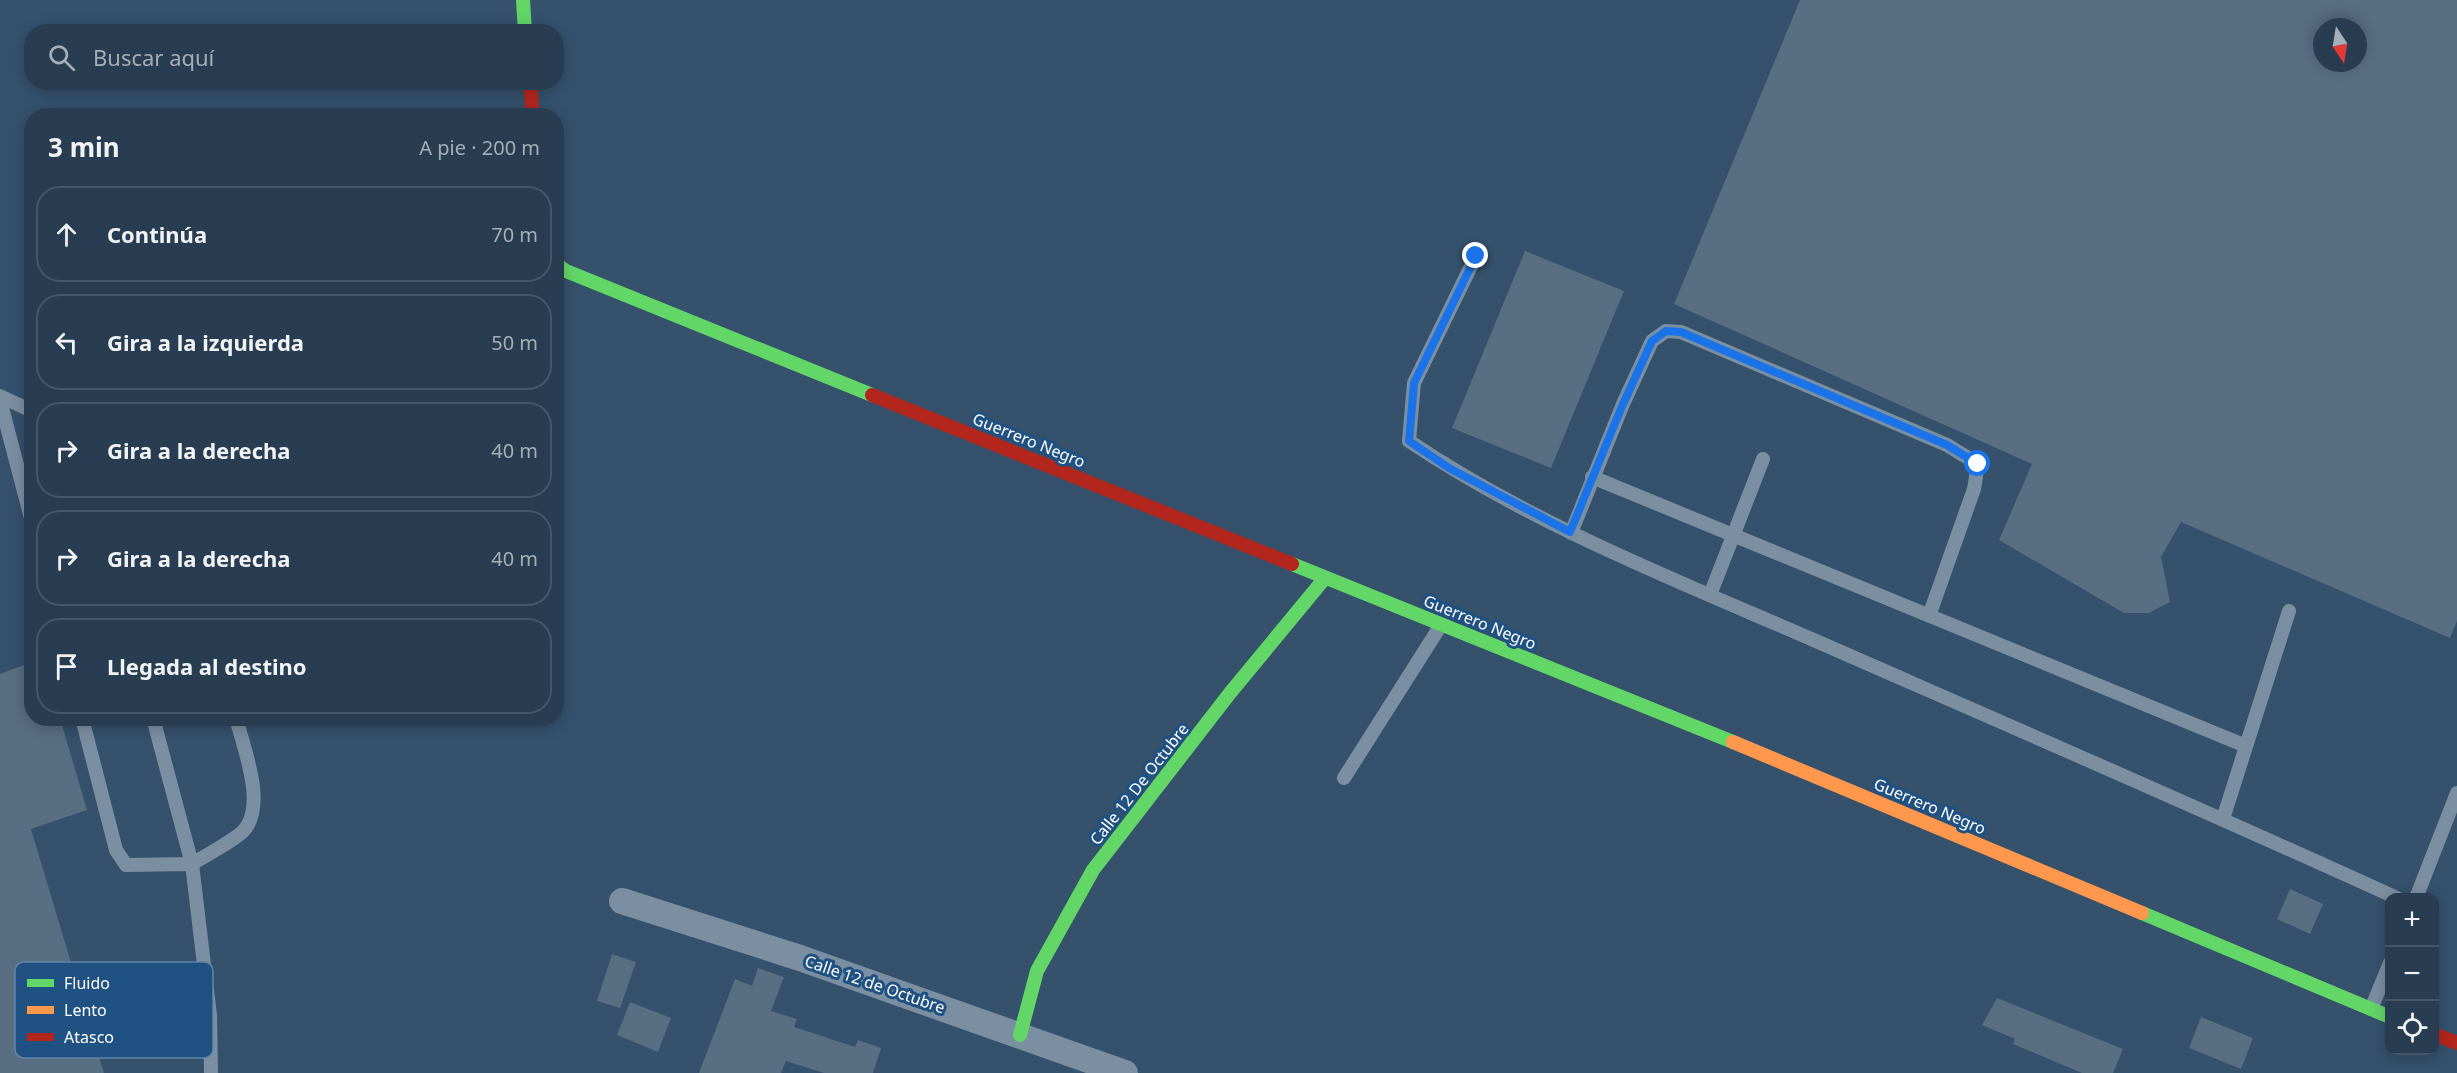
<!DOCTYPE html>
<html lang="es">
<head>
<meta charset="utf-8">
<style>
	body { margin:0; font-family:"Noto Sans",sans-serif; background:#304458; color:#f1f3f6 }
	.controls { position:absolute; right:18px; bottom:18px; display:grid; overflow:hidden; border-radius:12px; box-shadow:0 3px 15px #0003 }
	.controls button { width:54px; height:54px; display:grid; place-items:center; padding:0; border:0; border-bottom:2px solid #445668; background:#283d51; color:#f1f3f6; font:30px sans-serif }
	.compass { position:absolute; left:2313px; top:18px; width:54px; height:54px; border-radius:50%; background:#283d51; box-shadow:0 3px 15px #0003; rotate:168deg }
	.stop { position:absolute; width:18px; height:18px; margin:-14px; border:4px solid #1a73e8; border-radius:50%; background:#fff }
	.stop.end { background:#1a73e8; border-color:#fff; box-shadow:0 2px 6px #0008 }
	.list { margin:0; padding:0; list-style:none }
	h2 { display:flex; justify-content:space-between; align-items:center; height:78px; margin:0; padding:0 24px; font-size:26px }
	h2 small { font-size:20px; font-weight:400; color:#a5aeb7 }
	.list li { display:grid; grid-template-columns:39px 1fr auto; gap:18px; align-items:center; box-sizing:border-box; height:96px; margin:0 12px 12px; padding:0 12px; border:2px solid #445668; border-radius:24px }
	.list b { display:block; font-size:22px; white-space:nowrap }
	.list em { font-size:20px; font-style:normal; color:#a5aeb7 }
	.icon { flex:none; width:33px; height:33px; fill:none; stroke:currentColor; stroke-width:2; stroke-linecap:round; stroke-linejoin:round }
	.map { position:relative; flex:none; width:2457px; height:1073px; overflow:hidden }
	.search { position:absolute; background:#283d51; box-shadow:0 3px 15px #0003; left:24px; top:24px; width:540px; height:66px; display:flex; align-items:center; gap:15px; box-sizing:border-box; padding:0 21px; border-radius:24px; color:#a5aeb7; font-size:22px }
	.panel { position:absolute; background:#283d51; box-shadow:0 3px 15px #0003; left:24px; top:108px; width:540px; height:618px; border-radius:24px }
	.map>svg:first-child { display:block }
	.building { fill:#586e83; fill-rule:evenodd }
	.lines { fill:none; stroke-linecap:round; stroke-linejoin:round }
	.lane { stroke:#7b8fa2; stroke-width:14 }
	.street { stroke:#7b8fa2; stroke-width:26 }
	.fast { stroke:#63d668; stroke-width:14 }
	.slow { stroke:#ff974d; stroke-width:14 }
	.jam { stroke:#b3261e; stroke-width:14 }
	.route { stroke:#1a73e8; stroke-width:8 }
	.labels { text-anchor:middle; stroke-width:6; stroke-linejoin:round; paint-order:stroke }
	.street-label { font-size:16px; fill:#fff; stroke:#1f5182 }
	.key { fill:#1f5182; stroke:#6285a8; stroke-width:1.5 }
	.key-label { font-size:16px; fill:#fff }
</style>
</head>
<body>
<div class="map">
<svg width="2457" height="1073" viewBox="0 0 2457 1073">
	<rect width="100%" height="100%" fill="#35516c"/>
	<path class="building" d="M 1800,0 L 2457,0 L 2457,621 L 2450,638 L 2181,522 L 2161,557 L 2170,602 L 2149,613 L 2124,613 L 1999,540 L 2032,464 L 1674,304 ZM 2322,27 L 2358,27 L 2358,63 L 2322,63 Z
		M 1525,251 L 1624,291 L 1551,468 L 1452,428 Z
		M 32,662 L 32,718 L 60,718 L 87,810 L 31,829 L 104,1073 L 0,1073 L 0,674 Z
		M 2290,889 L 2323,904 L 2310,934 L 2277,919 Z
		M 612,954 L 636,962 L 620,1008 L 597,1001 Z
		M 758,968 L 784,977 L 771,1011 L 797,1019 L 794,1027 L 855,1047 L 858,1040 L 881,1048 L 873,1073 L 824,1073 L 786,1061 L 781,1073 L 699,1073 L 735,979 L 752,986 Z
		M 1997,998 L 2123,1049 L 2113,1073 L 2082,1073 L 2013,1044 L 2015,1039 L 1982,1025 Z
		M 630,1002 L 671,1018 L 658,1052 L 617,1035 Z
		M 2201,1017 L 2253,1038 L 2241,1069 L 2189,1048 Z"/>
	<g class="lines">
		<path class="lane" d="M 1476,256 L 1414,383 L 1409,441 C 1534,525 1678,581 1816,641 C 2010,726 2204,810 2397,898
			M 0,396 L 32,411
			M 0,400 L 32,522
			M 1592,477 L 2246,746
			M 1571,533 L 1623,404 L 1652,341 L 1666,331 L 1681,332 L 1947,445 L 1978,464 L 1974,489 L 1929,616
			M 1710,595 L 1763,459
			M 82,718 L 116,850 L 126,865 L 192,864 L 153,718
			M 1344,778 L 1441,625
			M 2223,819 L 2289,611
			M 2416,898 L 2457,793
			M 2371,1009 L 2390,963
			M 211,1073 L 210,1015 L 192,864 C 208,854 226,845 240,834 C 269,811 244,749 236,718"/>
		<path class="street" d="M 622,901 L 800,958 L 1125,1073"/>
		<path class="fast" d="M 523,0 L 525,32
			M 556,264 L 566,271 L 872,395
			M 1292,564 L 1733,742
			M 2142,913 L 2390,1017
			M 1020,1035 L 1037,971 L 1093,870 L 1230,693 L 1325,578"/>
		<path class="slow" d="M 1733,742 L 2142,913"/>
		<path class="jam" d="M 530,82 L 533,116
			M 872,395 L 1292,564
			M 2434,1034 L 2457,1043"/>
	</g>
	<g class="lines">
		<path class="route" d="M 1476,256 L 1414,383 L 1409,441 L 1449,468 L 1570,532 L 1623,404 L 1652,341 L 1666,331 L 1681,332 L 1947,445 L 1978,464"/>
	</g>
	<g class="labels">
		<g class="street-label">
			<text transform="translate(1029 440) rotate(22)" y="6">Guerrero Negro</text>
			<text transform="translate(1480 622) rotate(22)" y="6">Guerrero Negro</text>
			<text transform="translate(1139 784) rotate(-52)" y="6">Calle 12 De Octubre</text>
			<text transform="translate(1930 806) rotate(23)" y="6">Guerrero Negro</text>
			<text transform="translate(875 984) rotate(19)" y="6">Calle 12 de Octubre</text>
		</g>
	</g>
	<rect x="15" y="962" width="198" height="96" rx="9" class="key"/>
	<rect x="27" y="979" width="27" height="8" fill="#63d668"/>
	<rect x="27" y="1006" width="27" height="8" fill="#ff974d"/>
	<rect x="27" y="1033" width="27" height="8" fill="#b3261e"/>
	<g class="key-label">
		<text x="64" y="989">Fluido</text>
		<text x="64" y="1016">Lento</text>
		<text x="64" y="1043">Atasco</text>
	</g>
</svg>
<div class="controls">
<button>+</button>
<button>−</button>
<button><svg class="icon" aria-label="locate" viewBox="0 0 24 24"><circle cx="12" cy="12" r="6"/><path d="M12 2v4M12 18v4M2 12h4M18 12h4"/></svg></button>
</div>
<svg class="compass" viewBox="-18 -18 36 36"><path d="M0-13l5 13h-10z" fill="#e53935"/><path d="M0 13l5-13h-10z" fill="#a5aeb7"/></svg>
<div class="stop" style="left:1978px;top:464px"></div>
<div class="stop end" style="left:1476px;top:256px"></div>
<div class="search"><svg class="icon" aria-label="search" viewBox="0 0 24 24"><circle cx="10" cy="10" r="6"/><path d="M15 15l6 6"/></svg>Buscar aquí</div>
<section class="panel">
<h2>3 min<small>A pie · 200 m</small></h2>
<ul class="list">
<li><svg class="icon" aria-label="ahead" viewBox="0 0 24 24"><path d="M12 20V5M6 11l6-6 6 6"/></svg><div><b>Continúa</b></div><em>70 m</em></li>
<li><svg class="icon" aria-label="left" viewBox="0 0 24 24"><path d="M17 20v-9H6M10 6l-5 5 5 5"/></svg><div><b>Gira a la izquierda</b></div><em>50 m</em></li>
<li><svg class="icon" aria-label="right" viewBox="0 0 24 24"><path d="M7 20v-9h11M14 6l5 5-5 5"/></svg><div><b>Gira a la derecha</b></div><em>40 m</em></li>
<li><svg class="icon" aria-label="right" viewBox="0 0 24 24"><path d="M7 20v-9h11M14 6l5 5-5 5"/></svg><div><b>Gira a la derecha</b></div><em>40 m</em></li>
<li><svg class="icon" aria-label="arrive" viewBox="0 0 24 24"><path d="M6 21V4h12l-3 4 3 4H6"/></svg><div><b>Llegada al destino</b></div></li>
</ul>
</section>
</div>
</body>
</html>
